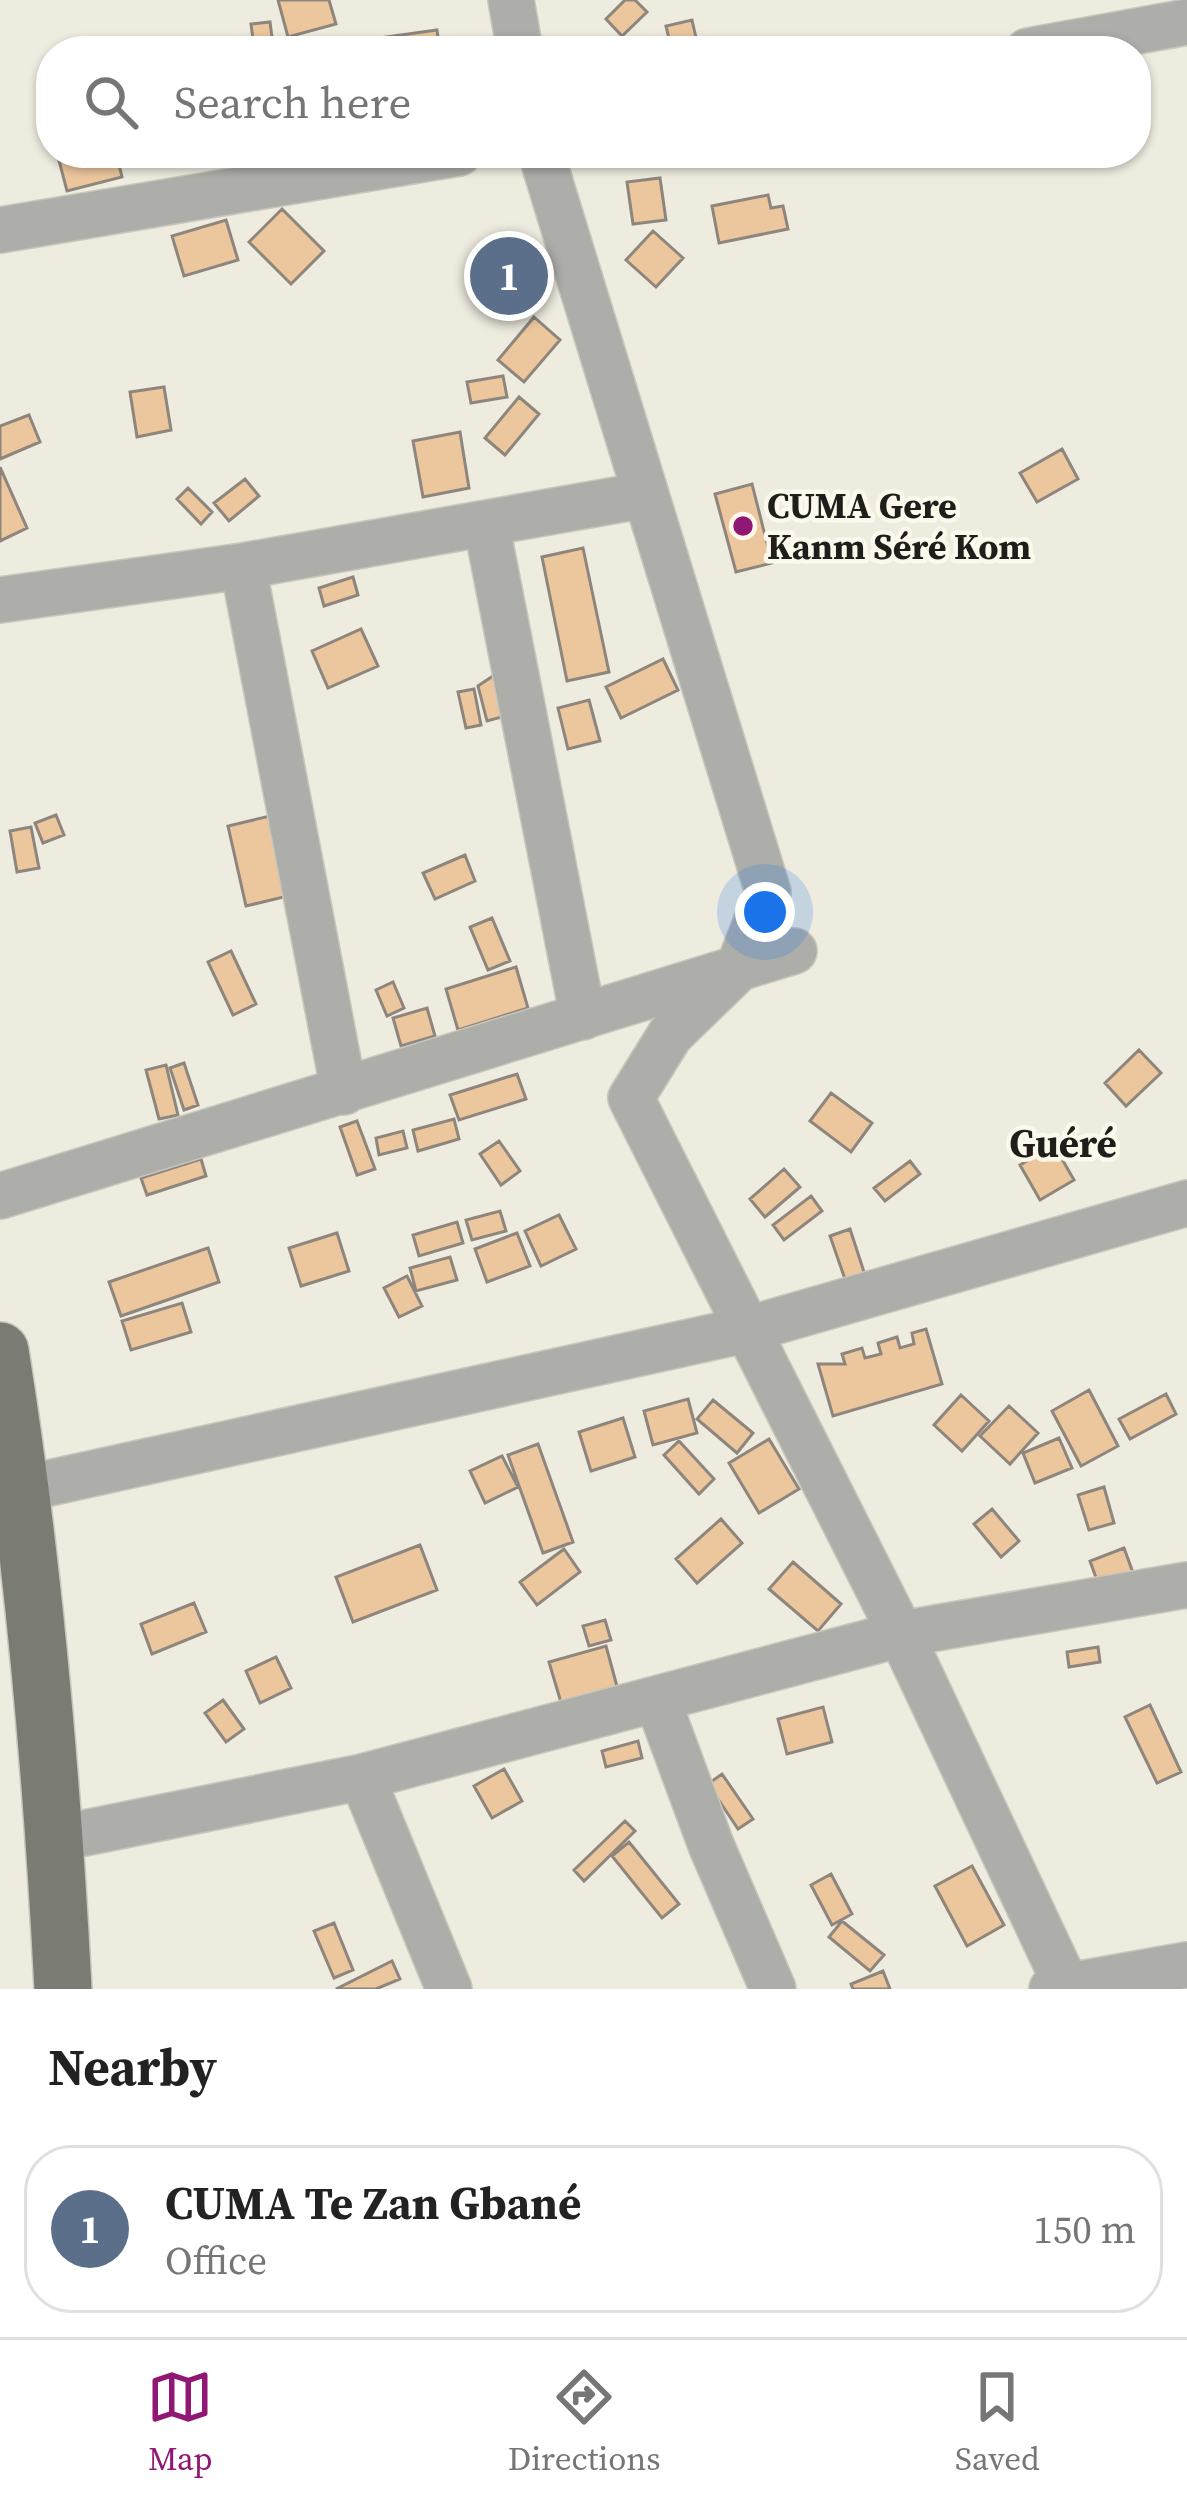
<!DOCTYPE html>
<html lang="en">
<head>
<meta charset="utf-8">
<style>
	body { margin:0; font-family:"Source Serif 4",serif; background:#f6f6f6; color:#222 }
	.you { position:absolute; left:765px; top:912px; width:42px; height:42px; margin:-30px; border:9px solid #fff; border-radius:50%; background:#1a73e8; box-shadow:0 0 0 18px #1a73e833 }
	.badge { display:grid; place-items:center; width:78px; height:78px; border-radius:50%; background:#911775; color:#fff; font-size:39px; font-weight:700 }
	.pin { position:absolute; translate:-50% -50%; border:6px solid #fff; box-shadow:0 3px 12px #0006 }
	.list { margin:0; padding:0; list-style:none }
	h2 { display:flex; justify-content:space-between; align-items:center; height:156px; margin:0; padding:0 48px; font-size:51px }
	h2 small { font-size:39px; font-weight:400; color:#767676 }
	.list li { display:grid; grid-template-columns:78px 1fr auto; gap:36px; align-items:center; box-sizing:border-box; height:168px; margin:0 24px 24px; padding:0 24px; border:3px solid #e0e0e0; border-radius:48px }
	.list b { display:block; font-size:45px; white-space:nowrap }
	.list p { margin:0; font-size:39px; white-space:nowrap; color:#767676 }
	.list em { font-size:39px; font-style:normal; color:#767676 }
	.icon { flex:none; width:66px; height:66px; fill:none; stroke:currentColor; stroke-width:2; stroke-linecap:round; stroke-linejoin:round }
	.map { position:relative; flex:none; width:1187px; height:1989px; overflow:hidden }
	.search { position:absolute; background:#fff; box-shadow:0 3px 9px #0004; left:36px; right:36px; top:36px; height:132px; display:flex; align-items:center; gap:30px; box-sizing:border-box; padding:0 42px; border-radius:48px; color:#767676; font-size:45px }
	.sheet { height:348px; background:#fff }
	nav { display:flex; justify-content:space-around; align-items:center; box-sizing:border-box; height:168px; border-top:3px solid #e0e0e0; background:#fff; font-size:33px; color:#767676 }
	nav a { display:grid; justify-items:center; gap:6px }
	nav .on { color:#911775 }
	.map>svg:first-child { display:block }
	.building { fill:#ecc69d; stroke:#8e867d; stroke-width:3 }
	.lines { fill:none; stroke-linecap:round; stroke-linejoin:round }
	.minor-casing { stroke:#c9c6bc; stroke-width:48 }
	.major-casing { stroke:#c9c6bc; stroke-width:60 }
	.minor { stroke:#adaea9; stroke-width:45 }
	.major { stroke:#7a7c73; stroke-width:57 }
	.poi-dot { fill:#911775; stroke:#fcf8ec; stroke-width:4.5 }
	.labels { text-anchor:middle; stroke-width:9; stroke-linejoin:round; paint-order:stroke }
	.poi-label { font-size:36px; font-weight:bold; fill:#201e1a; stroke:#fcf8ec; text-anchor:start }
	.neighbourhood-label { font-size:39px; font-weight:bold; fill:#201e1a; stroke:#fcf8ec }
</style>
</head>
<body>
<div class="map">
<svg width="1187" height="1989" viewBox="0 0 1187 1989">
	<rect width="100%" height="100%" fill="#eeebdf"/>
	<path class="building" d="M 278,0 L 329,0 L 336,24 L 288,37 Z
		M 625,0 L 635,0 L 647,12 L 622,36 L 606,19 Z
		M 692,20 L 699,51 L 672,51 L 666,26 Z
		M 270,22 L 273,45 L 254,47 L 251,24 Z
		M 437,30 L 440,51 L 351,51 L 350,42 Z
		M 57,153 L 116,153 L 122,177 L 67,191 Z
		M 660,178 L 666,220 L 633,224 L 627,182 Z
		M 768,195 L 771,208 L 783,206 L 788,229 L 719,243 L 712,206 Z
		M 282,209 L 324,251 L 291,284 L 249,242 Z
		M 226,220 L 238,260 L 184,276 L 172,236 Z
		M 653,231 L 683,258 L 656,287 L 626,260 Z
		M 534,317 L 560,340 L 524,382 L 498,360 Z
		M 503,376 L 507,397 L 471,403 L 467,382 Z
		M 164,387 L 171,430 L 137,437 L 130,392 Z
		M 519,397 L 539,414 L 505,455 L 485,438 Z
		M 29,415 L 40,442 L 0,459 L 0,426 Z
		M 460,432 L 469,488 L 423,497 L 413,441 Z
		M 1062,449 L 1078,479 L 1037,502 L 1020,473 Z
		M 0,467 L 27,528 L 0,541 Z
		M 245,479 L 259,496 L 229,521 L 214,503 Z
		M 752,484 L 772,563 L 736,572 L 715,494 Z
		M 188,488 L 212,512 L 201,524 L 177,499 Z
		M 583,548 L 609,672 L 567,681 L 542,557 Z
		M 353,577 L 358,595 L 324,606 L 319,588 Z
		M 361,629 L 378,666 L 328,688 L 312,651 Z
		M 663,659 L 678,690 L 621,718 L 606,687 Z
		M 499,672 L 509,715 L 487,721 L 478,686 Z
		M 474,689 L 481,725 L 466,728 L 458,692 Z
		M 589,700 L 600,741 L 568,749 L 558,708 Z
		M 56,815 L 64,835 L 43,843 L 35,823 Z
		M 270,816 L 288,896 L 246,906 L 228,826 Z
		M 31,827 L 39,868 L 17,872 L 10,831 Z
		M 465,855 L 475,881 L 435,899 L 423,873 Z
		M 492,918 L 510,961 L 488,970 L 470,927 Z
		M 231,951 L 256,1004 L 233,1015 L 208,962 Z
		M 516,967 L 528,1008 L 458,1030 L 446,989 Z
		M 393,982 L 404,1008 L 387,1016 L 376,990 Z
		M 427,1008 L 435,1036 L 401,1046 L 393,1018 Z
		M 1139,1050 L 1161,1073 L 1126,1106 L 1105,1083 Z
		M 184,1063 L 198,1105 L 184,1110 L 170,1068 Z
		M 166,1065 L 178,1115 L 159,1119 L 146,1070 Z
		M 517,1074 L 526,1099 L 459,1120 L 450,1095 Z
		M 831,1093 L 872,1123 L 851,1152 L 810,1121 Z
		M 454,1119 L 459,1139 L 418,1151 L 413,1130 Z
		M 357,1121 L 375,1169 L 357,1175 L 340,1127 Z
		M 403,1131 L 407,1148 L 379,1155 L 376,1138 Z
		M 499,1141 L 520,1171 L 501,1185 L 480,1154 Z
		M 1054,1145 L 1074,1180 L 1040,1200 L 1020,1165 Z
		M 201,1159 L 206,1176 L 147,1195 L 141,1178 Z
		M 910,1161 L 920,1174 L 885,1201 L 874,1188 Z
		M 784,1169 L 800,1187 L 765,1217 L 750,1199 Z
		M 811,1196 L 822,1211 L 784,1240 L 773,1225 Z
		M 500,1211 L 506,1231 L 472,1240 L 466,1220 Z
		M 559,1215 L 576,1249 L 541,1266 L 525,1231 Z
		M 457,1222 L 463,1243 L 419,1256 L 413,1235 Z
		M 850,1229 L 865,1275 L 846,1282 L 830,1236 Z
		M 337,1233 L 349,1271 L 301,1286 L 289,1248 Z
		M 517,1233 L 530,1266 L 487,1282 L 475,1249 Z
		M 208,1248 L 219,1282 L 121,1316 L 109,1282 Z
		M 450,1257 L 457,1280 L 416,1291 L 410,1268 Z
		M 407,1276 L 422,1306 L 399,1317 L 384,1288 Z
		M 182,1303 L 191,1332 L 131,1350 L 122,1321 Z
		M 926,1329 L 942,1384 L 833,1416 L 818,1364 L 845,1364 L 842,1354 L 862,1348 L 865,1358 L 881,1354 L 878,1343 L 897,1337 L 900,1348 L 914,1344 L 912,1333 Z
		M 1089,1390 L 1118,1446 L 1081,1466 L 1052,1411 Z
		M 1166,1394 L 1176,1414 L 1130,1439 L 1119,1419 Z
		M 961,1395 L 989,1421 L 962,1451 L 934,1425 Z
		M 688,1399 L 697,1433 L 653,1445 L 644,1411 Z
		M 713,1400 L 753,1433 L 737,1453 L 697,1419 Z
		M 1009,1406 L 1038,1433 L 1010,1464 L 980,1436 Z
		M 623,1418 L 635,1457 L 591,1471 L 579,1432 Z
		M 1059,1438 L 1072,1468 L 1035,1483 L 1023,1453 Z
		M 769,1439 L 799,1489 L 759,1513 L 729,1463 Z
		M 679,1441 L 714,1479 L 699,1494 L 664,1455 Z
		M 538,1444 L 573,1542 L 543,1553 L 508,1455 Z
		M 502,1456 L 518,1487 L 485,1503 L 470,1471 Z
		M 1104,1487 L 1114,1523 L 1089,1530 L 1078,1495 Z
		M 992,1509 L 1019,1541 L 1001,1557 L 974,1524 Z
		M 721,1519 L 742,1543 L 697,1583 L 676,1559 Z
		M 420,1545 L 437,1590 L 353,1622 L 336,1577 Z
		M 1124,1548 L 1136,1581 L 1102,1594 L 1090,1561 Z
		M 564,1549 L 580,1572 L 537,1605 L 520,1582 Z
		M 793,1562 L 841,1604 L 818,1631 L 769,1589 Z
		M 194,1603 L 206,1632 L 152,1654 L 141,1624 Z
		M 605,1620 L 611,1640 L 589,1646 L 583,1626 Z
		M 606,1646 L 618,1690 L 562,1706 L 549,1662 Z
		M 1098,1647 L 1100,1662 L 1069,1667 L 1067,1652 Z
		M 276,1657 L 291,1688 L 260,1703 L 246,1671 Z
		M 223,1700 L 244,1729 L 226,1742 L 205,1713 Z
		M 1150,1705 L 1181,1772 L 1157,1783 L 1125,1717 Z
		M 823,1707 L 832,1742 L 787,1754 L 778,1719 Z
		M 638,1741 L 642,1758 L 606,1767 L 602,1751 Z
		M 504,1769 L 522,1801 L 492,1818 L 474,1786 Z
		M 722,1774 L 753,1819 L 738,1829 L 708,1784 Z
		M 625,1821 L 635,1831 L 584,1881 L 574,1870 Z
		M 629,1842 L 679,1904 L 662,1918 L 612,1856 Z
		M 972,1866 L 1004,1925 L 967,1946 L 935,1886 Z
		M 831,1874 L 852,1914 L 832,1925 L 811,1885 Z
		M 842,1921 L 884,1955 L 870,1971 L 829,1937 Z
		M 334,1923 L 353,1970 L 334,1978 L 314,1931 Z
		M 392,1961 L 400,1979 L 376,1989 L 336,1989 Z
		M 883,1971 L 890,1989 L 853,1989 L 851,1984 Z"/>
	<g class="lines">
		<defs>
			<path id="minor" d="M 511,0 L 520,51
				M 1028,51 L 1187,22
				M 541,153 L 768,892 L 738,969 L 670,1035 L 631,1098 L 901,1634 L 1068,1989
				M 0,230 L 459,153
				M 486,523 L 583,1017
				M 243,566 L 344,1092
				M 0,600 L 243,566 L 645,495
				M 0,1196 L 794,951
				M 22,1489 L 749,1329 L 1187,1203
				M 657,1699 L 711,1845 L 773,1989
				M 362,1777 L 449,1989
				M 55,1839 L 362,1777 L 901,1634 L 1187,1585
				M 1052,1989 L 1187,1965"/>
			<path id="major" d="M 0,1351 C 34,1562 52,1775 63,1989"/>
		</defs>
		<use href="#minor" class="minor-casing"/>
		<use href="#major" class="major-casing"/>
		<use href="#minor" class="minor"/>
		<use href="#major" class="major"/>
	</g>
	<circle class="poi-dot" cx="743" cy="526" r="12"/>
	<g class="labels">
		<g class="poi-label">
			<text x="767" y="518">CUMA Gere<tspan x="767" dy="41">Kanm Séré Kom</tspan></text>
		</g>
		<g class="neighbourhood-label">
			<text x="1063" y="1157">Guéré</text>
		</g>
	</g>
</svg>
<div class="you"></div>
<div class="pin badge" style="left:509px;top:276px;background:#5c6f8a">1</div>
<div class="search"><svg class="icon" aria-label="search" viewBox="0 0 24 24"><circle cx="10" cy="10" r="6"/><path d="M15 15l6 6"/></svg>Search here</div>
</div>
<section class="sheet">
<h2>Nearby<small></small></h2>
<ul class="list">
<li><span class="badge" style="background:#5c6f8a">1</span><div><b>CUMA Te Zan Gbané</b><p>Office</p></div><em>150 m</em></li>
</ul>
</section>
<nav>
<a class="on"><svg class="icon" aria-label="map" viewBox="0 0 24 24"><path d="M3 6l6-2 6 2 6-2v14l-6 2-6-2-6 2zM9 4v14M15 6v14"/></svg>Map</a>
<a><svg class="icon" aria-label="directions" viewBox="0 0 24 24"><path d="M12 3l9 9-9 9-9-9zM9 14v-3h6M13 9l2 2-2 2"/></svg>Directions</a>
<a><svg class="icon" aria-label="saved" viewBox="0 0 24 24"><path d="M7 4h10v16l-5-4-5 4z"/></svg>Saved</a>
</nav>
</body>
</html>
